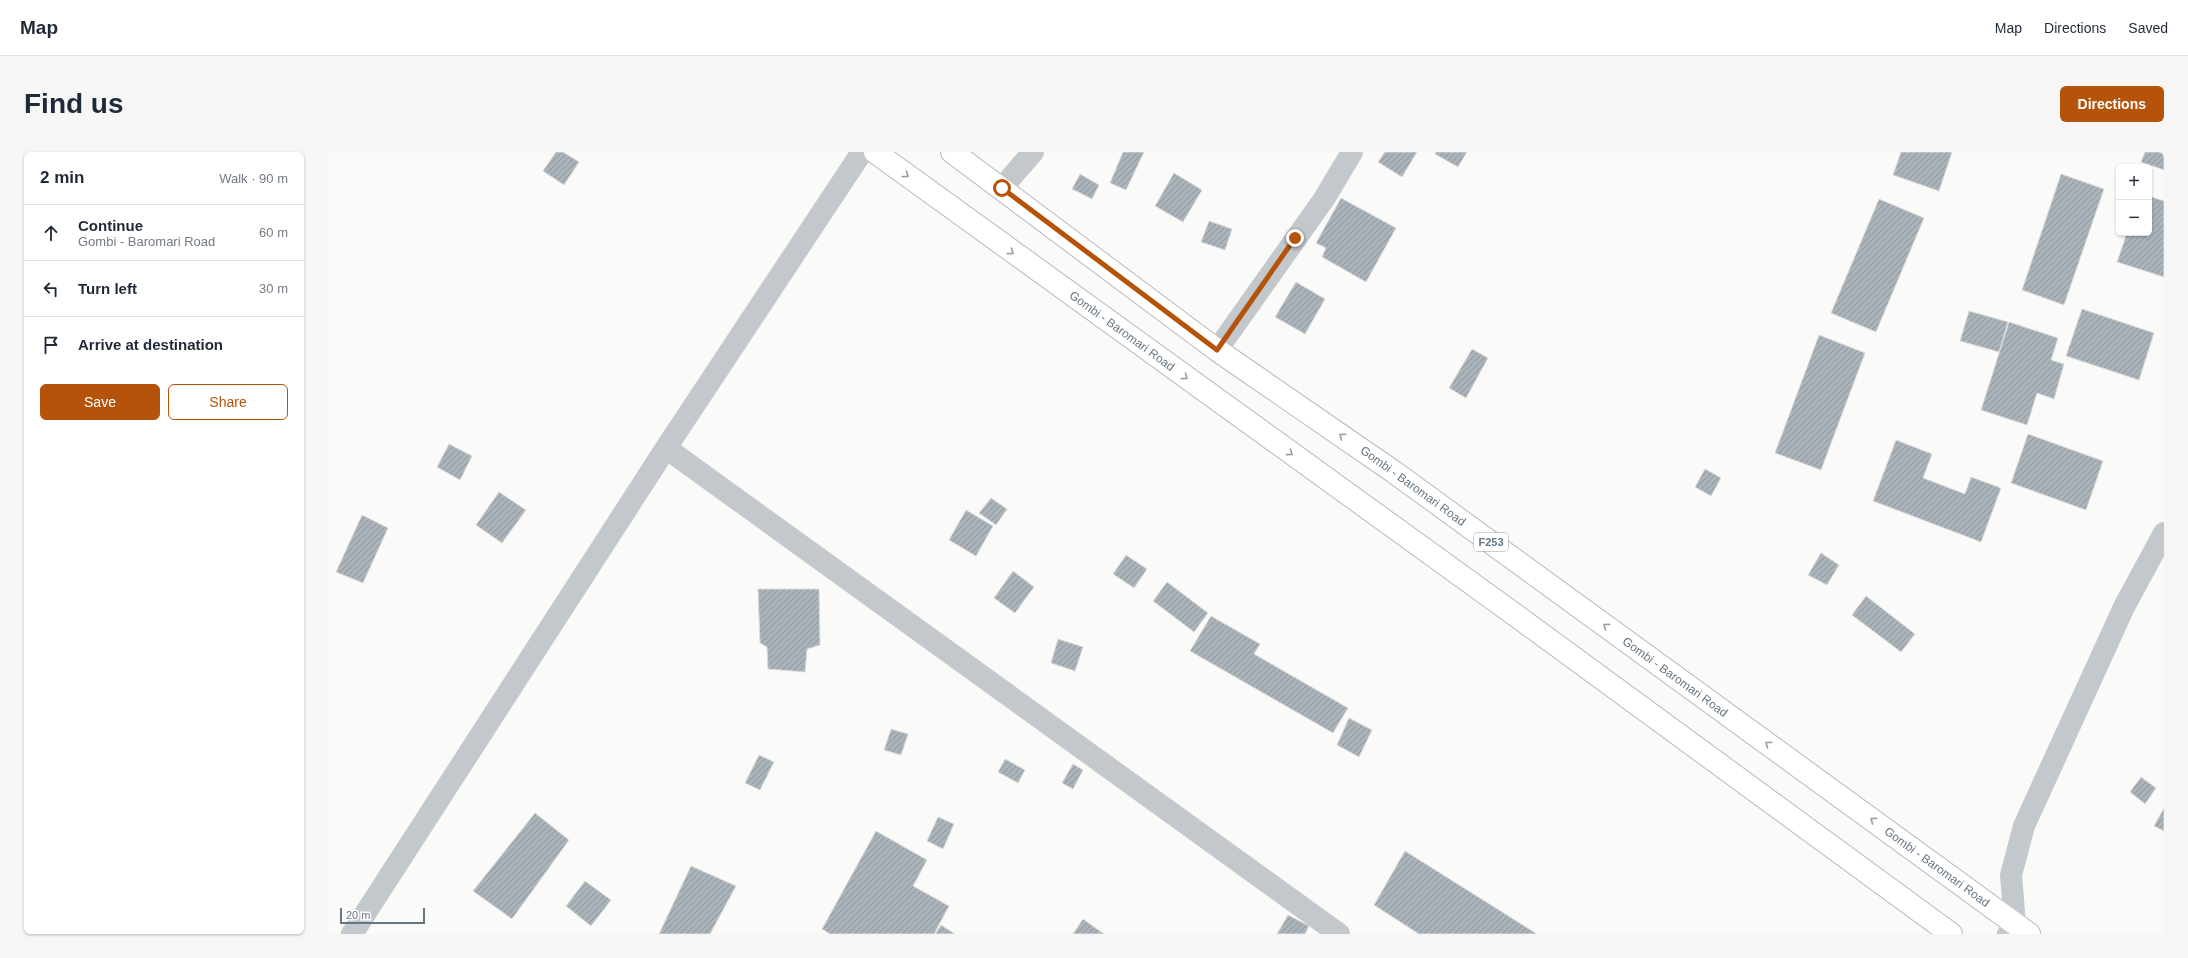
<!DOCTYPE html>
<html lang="en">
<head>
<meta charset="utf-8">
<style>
	body { margin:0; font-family:Helvetica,sans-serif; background:#f6f6f7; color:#1f2937 }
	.controls { position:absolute; right:12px; top:12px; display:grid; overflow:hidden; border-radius:6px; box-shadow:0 1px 3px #0004 }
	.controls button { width:36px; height:36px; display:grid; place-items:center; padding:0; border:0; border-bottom:1px solid #e0e1e3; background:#fff; color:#1f2937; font:20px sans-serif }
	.scale { position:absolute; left:12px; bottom:10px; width:85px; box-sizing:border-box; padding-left:4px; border:2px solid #657683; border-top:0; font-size:11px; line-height:14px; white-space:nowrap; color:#657683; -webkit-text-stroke:3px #fff; paint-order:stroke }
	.stop { position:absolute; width:12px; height:12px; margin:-9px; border:3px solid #b45309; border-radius:50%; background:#fff }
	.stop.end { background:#b45309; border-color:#fff; box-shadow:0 1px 4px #0008 }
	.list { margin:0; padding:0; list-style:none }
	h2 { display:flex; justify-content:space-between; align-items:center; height:52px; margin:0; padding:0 16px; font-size:17px }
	h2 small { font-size:13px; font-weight:400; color:#747a83 }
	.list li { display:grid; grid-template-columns:26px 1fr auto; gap:12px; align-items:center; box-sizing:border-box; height:56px; padding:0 16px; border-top:1px solid #e0e1e3 }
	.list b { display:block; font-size:15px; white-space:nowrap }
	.list p { margin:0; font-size:13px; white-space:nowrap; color:#747a83 }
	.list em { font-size:13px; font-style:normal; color:#747a83 }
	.actions { display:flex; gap:8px; padding:12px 16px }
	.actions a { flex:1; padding:9px 0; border:1px solid #b45309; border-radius:6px; text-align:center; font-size:14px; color:#b45309 }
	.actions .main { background:#b45309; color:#fff }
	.icon { flex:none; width:22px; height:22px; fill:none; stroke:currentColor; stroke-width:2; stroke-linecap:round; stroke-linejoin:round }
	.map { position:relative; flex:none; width:1836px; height:782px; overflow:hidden; border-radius:6px }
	header { display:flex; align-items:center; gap:24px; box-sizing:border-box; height:56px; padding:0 20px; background:#fff; border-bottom:1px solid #e0e1e3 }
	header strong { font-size:19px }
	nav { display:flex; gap:22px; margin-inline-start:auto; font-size:14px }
	.intro { display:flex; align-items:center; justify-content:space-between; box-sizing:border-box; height:96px; padding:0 24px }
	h1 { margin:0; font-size:28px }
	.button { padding:10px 18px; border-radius:6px; background:#b45309; color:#fff; font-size:14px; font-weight:700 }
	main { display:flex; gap:24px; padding:0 24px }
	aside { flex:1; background:#fff; border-radius:6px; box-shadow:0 1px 3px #0004 }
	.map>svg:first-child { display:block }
	.building { fill:url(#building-hatch); stroke:#dcdcda }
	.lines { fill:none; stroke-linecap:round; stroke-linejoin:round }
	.major-casing { stroke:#b5babe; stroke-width:24 }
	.minor { stroke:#c3c8cc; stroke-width:22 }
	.major { stroke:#fff; stroke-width:22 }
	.oneway { stroke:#939fa8 }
	.route { stroke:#b45309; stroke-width:5 }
	.labels { text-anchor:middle; stroke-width:4; stroke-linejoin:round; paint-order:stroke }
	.shield { fill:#fff; stroke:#939fa8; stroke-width:1 }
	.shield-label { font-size:11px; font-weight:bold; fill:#657683 }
	.street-label { font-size:12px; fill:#657683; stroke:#fff }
</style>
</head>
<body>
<header>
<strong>Map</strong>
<nav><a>Map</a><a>Directions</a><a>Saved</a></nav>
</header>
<div class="intro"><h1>Find us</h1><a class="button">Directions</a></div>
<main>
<aside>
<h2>2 min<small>Walk · 90 m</small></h2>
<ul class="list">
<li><svg class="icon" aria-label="ahead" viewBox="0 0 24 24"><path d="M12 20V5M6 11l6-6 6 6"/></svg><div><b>Continue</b><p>Gombi - Baromari Road</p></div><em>60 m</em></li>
<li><svg class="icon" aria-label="left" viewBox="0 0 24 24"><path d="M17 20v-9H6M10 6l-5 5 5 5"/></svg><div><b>Turn left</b></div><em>30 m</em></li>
<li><svg class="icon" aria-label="arrive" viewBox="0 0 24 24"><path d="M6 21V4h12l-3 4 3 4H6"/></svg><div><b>Arrive at destination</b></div></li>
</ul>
<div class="actions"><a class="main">Save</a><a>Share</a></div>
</aside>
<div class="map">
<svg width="1836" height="782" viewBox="0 0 1836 782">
	<defs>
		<pattern id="building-hatch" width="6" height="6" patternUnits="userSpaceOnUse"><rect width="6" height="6" fill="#aab3b9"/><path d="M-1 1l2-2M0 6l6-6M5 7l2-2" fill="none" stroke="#8e969c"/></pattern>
	</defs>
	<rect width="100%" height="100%" fill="#fafaf8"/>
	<path class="building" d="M 228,0 L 235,0 L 251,10 L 236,33 L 215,19 Z
		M 795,0 L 816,0 L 798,38 L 782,31 Z
		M 1057,0 L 1089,0 L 1074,25 L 1050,10 Z
		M 1108,0 L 1139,0 L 1130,15 L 1107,2 Z
		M 1573,0 L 1624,0 L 1611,39 L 1565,23 Z
		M 1817,0 L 1836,0 L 1836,18 L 1813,10 Z
		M 846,21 L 874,38 L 855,70 L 827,54 Z
		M 752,22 L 771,33 L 764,47 L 744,37 Z
		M 1733,22 L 1776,37 L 1736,153 L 1694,138 Z
		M 1821,44 L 1836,49 L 1836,125 L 1789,110 L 1799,81 L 1821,81 Z
		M 1013,46 L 1068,76 L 1038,130 L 994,105 L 998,96 L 988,91 Z
		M 1551,47 L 1596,66 L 1548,180 L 1503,161 Z
		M 881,69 L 904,77 L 897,98 L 873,90 Z
		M 968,130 L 997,147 L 977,182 L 947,165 Z
		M 1754,157 L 1826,181 L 1811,228 L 1738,204 Z
		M 1641,159 L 1680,170 L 1671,200 L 1632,189 Z
		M 1681,170 L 1730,186 L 1723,208 L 1736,212 L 1726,247 L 1709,241 L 1699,273 L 1653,258 Z
		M 1491,183 L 1537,201 L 1493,318 L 1447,301 Z
		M 1144,197 L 1160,206 L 1138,246 L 1121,236 Z
		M 1700,282 L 1775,309 L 1758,358 L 1683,331 Z
		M 1568,288 L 1604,302 L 1595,326 L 1637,342 L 1643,325 L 1673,336 L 1653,390 L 1545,349 Z
		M 121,292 L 144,304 L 132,328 L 109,315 Z
		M 1377,317 L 1393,326 L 1383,344 L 1367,335 Z
		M 171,340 L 198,358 L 174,391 L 148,373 Z
		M 663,346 L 679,357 L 668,373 L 651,361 Z
		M 638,358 L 665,374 L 648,404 L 621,388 Z
		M 34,363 L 60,376 L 35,431 L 8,420 Z
		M 1493,401 L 1511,413 L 1499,433 L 1480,423 Z
		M 798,403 L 819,417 L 806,436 L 785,422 Z
		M 685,419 L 706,435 L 687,461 L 666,446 Z
		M 839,430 L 880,461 L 866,480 L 825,449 Z
		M 430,437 L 491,437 L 492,493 L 479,497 L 477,520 L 440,517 L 439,495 L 432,491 Z
		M 1538,444 L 1587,482 L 1573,500 L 1524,463 Z
		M 883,464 L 932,492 L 926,502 L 1020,556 L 1005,581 L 862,499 Z
		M 730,487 L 755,495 L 747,519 L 723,511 Z
		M 1021,566 L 1044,578 L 1031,605 L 1009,593 Z
		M 563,577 L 580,582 L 573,603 L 556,598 Z
		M 431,603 L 446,610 L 432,638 L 417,631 Z
		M 677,607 L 697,618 L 690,631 L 670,620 Z
		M 745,612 L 755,618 L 745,637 L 734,631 Z
		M 1813,625 L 1828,636 L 1817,652 L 1802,640 Z
		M 1836,656 L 1836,679 L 1826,674 Z
		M 207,661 L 241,688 L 184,767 L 145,739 Z
		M 610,665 L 626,672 L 615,697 L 599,689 Z
		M 548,679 L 599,708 L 585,734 L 621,754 L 606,782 L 502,782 L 494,777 Z
		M 1077,699 L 1209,782 L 1091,782 L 1046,753 Z
		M 363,714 L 408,734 L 382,782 L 331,782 Z
		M 257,729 L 283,748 L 263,774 L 238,754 Z
		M 960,763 L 981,774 L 977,782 L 949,782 Z
		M 755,767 L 776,782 L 745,782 Z
		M 613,773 L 627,782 L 607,782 Z"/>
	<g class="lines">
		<defs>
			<path id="major" d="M 547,0 L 1179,457 L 1623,782
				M 624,0 L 889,198 L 1066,320 L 1701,782"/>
		</defs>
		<use href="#major" class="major-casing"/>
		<path class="minor" d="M 674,36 L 705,0
			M 889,198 L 996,47 L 1024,0
			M 338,296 L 1011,782
			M 24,782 L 338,296 L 534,0
			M 1680,782 L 1687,772 L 1683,723 L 1696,674 L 1796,455 L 1836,381"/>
		<use href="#major" class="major"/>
	</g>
	<defs><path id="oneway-chevron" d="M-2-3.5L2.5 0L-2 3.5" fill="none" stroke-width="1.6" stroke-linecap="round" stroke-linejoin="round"/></defs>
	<g class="oneway">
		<use href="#oneway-chevron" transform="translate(578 23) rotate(36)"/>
		<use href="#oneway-chevron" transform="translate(683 100) rotate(36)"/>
		<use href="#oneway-chevron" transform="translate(857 225) rotate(36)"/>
		<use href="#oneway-chevron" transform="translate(1014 284) rotate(-145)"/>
		<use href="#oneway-chevron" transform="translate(962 301) rotate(36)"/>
		<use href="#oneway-chevron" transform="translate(1278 474) rotate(-144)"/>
		<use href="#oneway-chevron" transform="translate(1440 592) rotate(-144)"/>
		<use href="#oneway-chevron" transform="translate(1545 668) rotate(-144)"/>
	</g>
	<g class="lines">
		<path class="route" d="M 674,36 L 889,198 L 967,86"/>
	</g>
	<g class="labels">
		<rect class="shield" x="1146" y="381" width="34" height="18" rx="3"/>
		<g class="shield-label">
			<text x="1163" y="394">F253</text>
		</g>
		<g class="street-label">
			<text transform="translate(794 179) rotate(36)" y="4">Gombi - Baromari Road</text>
			<text transform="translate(1085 334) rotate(36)" y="4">Gombi - Baromari Road</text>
			<text transform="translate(1347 525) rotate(36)" y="4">Gombi - Baromari Road</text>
			<text transform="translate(1609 715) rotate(36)" y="4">Gombi - Baromari Road</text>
		</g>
	</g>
</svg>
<div class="controls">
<button>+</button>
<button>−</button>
</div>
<div class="scale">20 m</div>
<div class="stop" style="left:674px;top:36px"></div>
<div class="stop end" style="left:967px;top:86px"></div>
</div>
</main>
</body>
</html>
